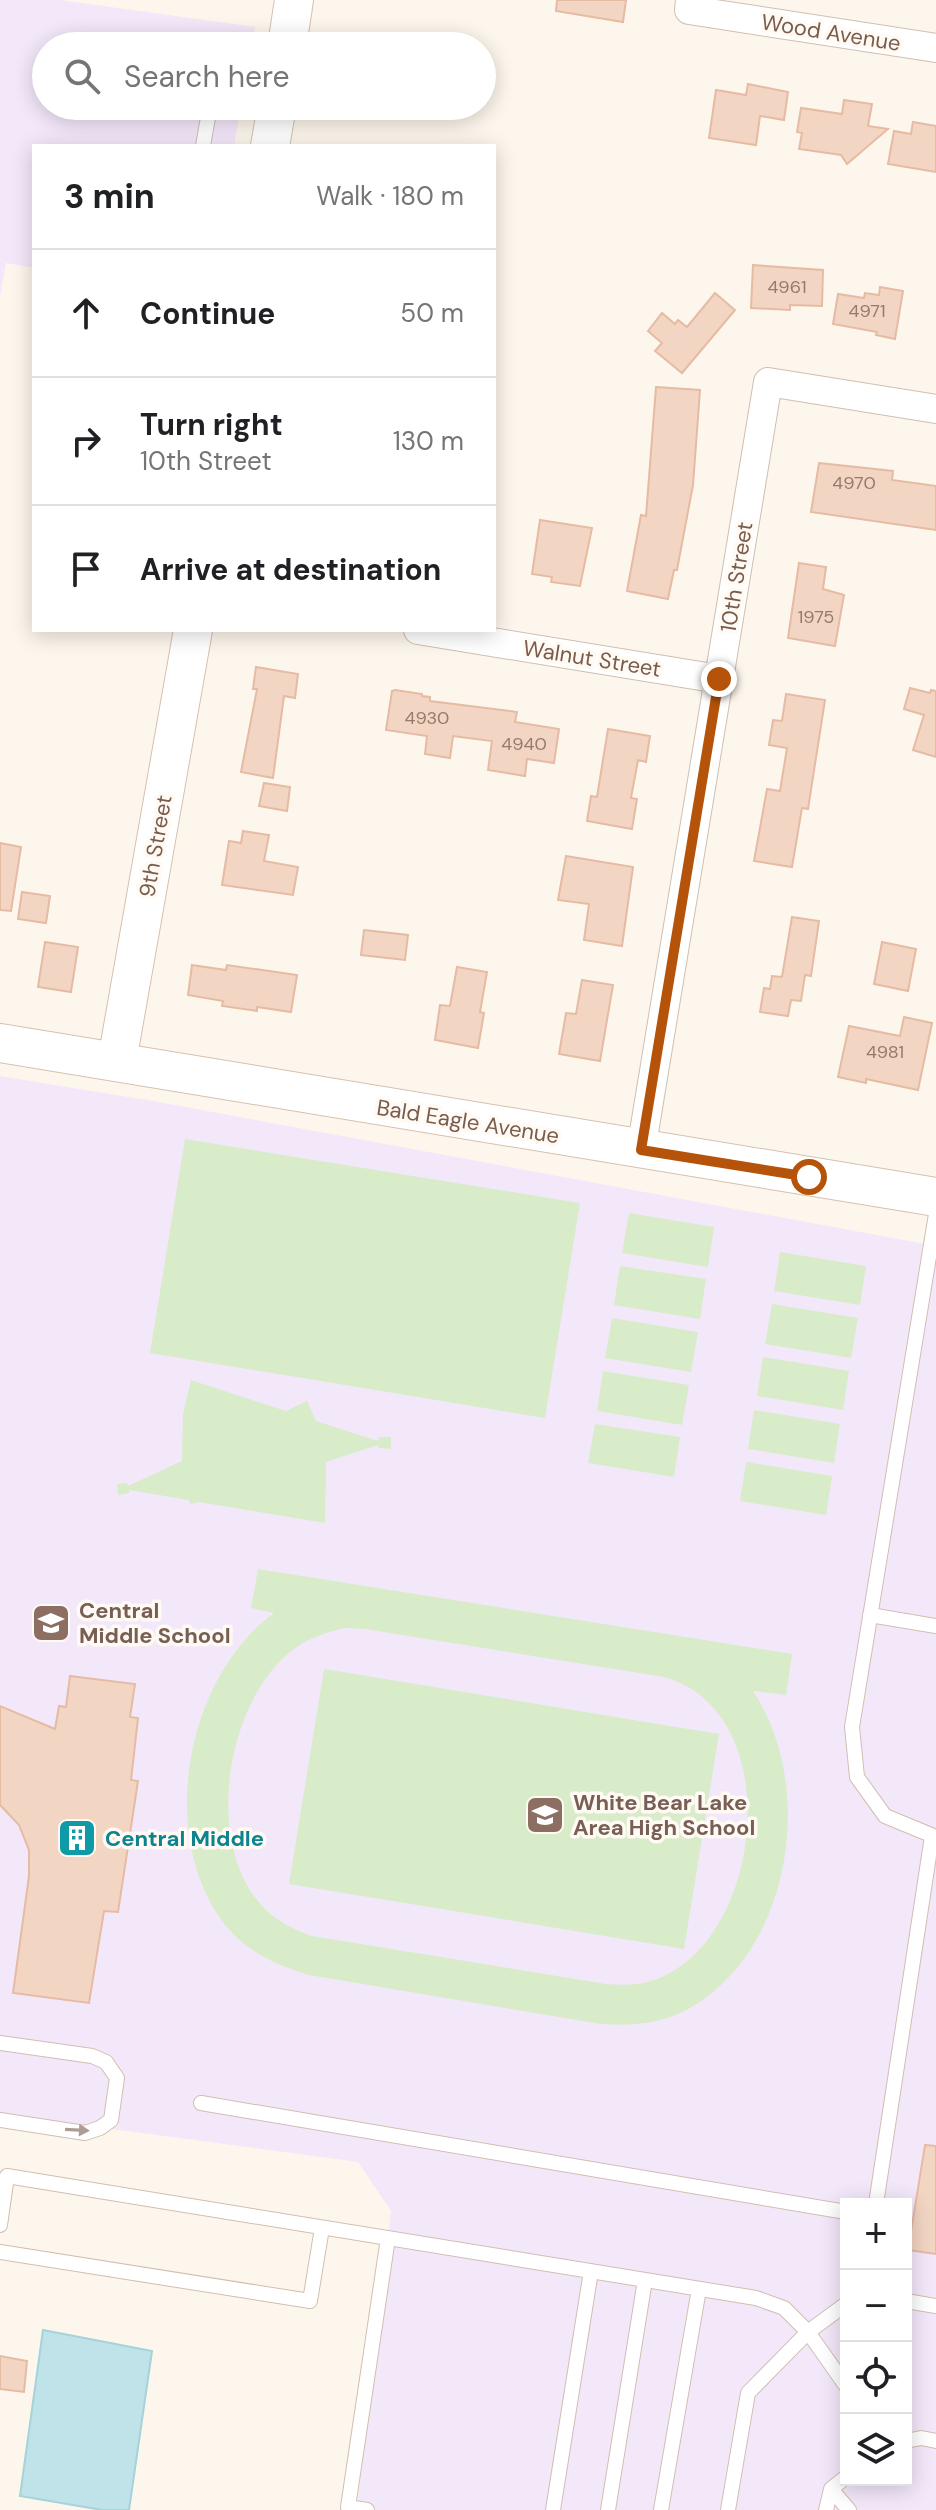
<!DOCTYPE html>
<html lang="en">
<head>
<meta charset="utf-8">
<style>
	body { margin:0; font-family:"DM Sans",sans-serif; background:#f2f2f2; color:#202124 }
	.controls { position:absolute; right:24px; bottom:24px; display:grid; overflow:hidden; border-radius:0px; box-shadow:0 4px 20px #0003 }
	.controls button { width:72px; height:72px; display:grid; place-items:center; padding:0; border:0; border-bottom:2px solid #e0e0e0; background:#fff; color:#202124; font:40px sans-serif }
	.stop { position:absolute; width:24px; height:24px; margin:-18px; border:6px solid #b45309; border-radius:50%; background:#fff }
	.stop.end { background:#b45309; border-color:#fff; box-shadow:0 2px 8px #0008 }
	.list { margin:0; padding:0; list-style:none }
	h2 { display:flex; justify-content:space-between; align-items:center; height:104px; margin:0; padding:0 32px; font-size:34px }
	h2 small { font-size:26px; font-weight:400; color:#757577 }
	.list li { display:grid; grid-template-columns:52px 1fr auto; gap:24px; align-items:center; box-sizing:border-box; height:128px; padding:0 32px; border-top:2px solid #e0e0e0 }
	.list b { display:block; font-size:30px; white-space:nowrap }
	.list p { margin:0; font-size:26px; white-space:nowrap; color:#757577 }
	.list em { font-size:26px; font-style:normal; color:#757577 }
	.icon { flex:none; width:44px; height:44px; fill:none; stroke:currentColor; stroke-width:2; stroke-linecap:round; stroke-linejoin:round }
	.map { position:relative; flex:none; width:936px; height:2510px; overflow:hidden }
	.search { position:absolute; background:#fff; box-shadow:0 4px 20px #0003; left:32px; top:32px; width:464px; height:88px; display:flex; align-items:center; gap:20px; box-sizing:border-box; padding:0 28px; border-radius:44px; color:#757577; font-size:30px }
	.panel { position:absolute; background:#fff; box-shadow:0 4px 20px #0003; left:32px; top:144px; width:464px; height:488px; border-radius:0px }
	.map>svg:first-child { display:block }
	.education { fill:#f3e8fa; fill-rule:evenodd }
	.green { fill:#d8ecc9; fill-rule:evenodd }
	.water { fill:#bfe3e8; stroke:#a5d3da; stroke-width:2 }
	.building { fill:#f3d5c3; stroke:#e6bba3; stroke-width:2 }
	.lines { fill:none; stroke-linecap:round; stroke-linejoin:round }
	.lane-casing { stroke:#d1beb0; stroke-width:16 }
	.street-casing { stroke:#d1beb0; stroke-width:30 }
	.secondary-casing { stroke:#d6c0b0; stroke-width:40 }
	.lane { stroke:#fff; stroke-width:14 }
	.street { stroke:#fff; stroke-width:28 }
	.secondary { stroke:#fff; stroke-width:38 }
	.oneway { fill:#af9d94 }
	.route { stroke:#b45309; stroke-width:10 }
	.labels { text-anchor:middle; stroke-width:7; stroke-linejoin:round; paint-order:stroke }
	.number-label { font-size:18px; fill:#987a6a }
	.street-label { font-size:22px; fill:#7a5c4d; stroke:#fffaf3 }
	.education-label { font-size:22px; font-weight:bold; fill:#785e54; stroke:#fffaf3; text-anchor:start }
	.culture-label { font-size:22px; font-weight:bold; fill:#0d838f; stroke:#fffaf3; text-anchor:start }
</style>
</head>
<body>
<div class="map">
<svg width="936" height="2510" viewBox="0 0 936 2510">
	<rect width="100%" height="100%" fill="#fdf6ec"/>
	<path class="education" d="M 0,0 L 60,0 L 255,27 L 251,46 L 46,46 L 46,106 L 241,106 L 234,146 L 34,146 L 34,268 L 6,263 L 0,296 Z
		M 0,1076 L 153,1101 L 936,1246 L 936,2510 L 357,2510 L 391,2211 L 358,2162 L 0,2114 ZM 846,2204 L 906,2204 L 906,2480 L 846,2480 Z"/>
	<path class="green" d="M 185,1139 L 580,1203 L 545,1418 L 150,1353 Z
		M 629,1213 L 714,1227 L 708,1267 L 622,1253 Z
		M 780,1252 L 866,1266 L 860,1305 L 774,1291 Z
		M 620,1266 L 706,1279 L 700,1319 L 614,1305 Z
		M 772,1304 L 858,1318 L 851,1358 L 765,1344 Z
		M 612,1318 L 698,1332 L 691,1372 L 605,1358 Z
		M 763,1357 L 849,1371 L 843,1410 L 757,1396 Z
		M 603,1371 L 689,1385 L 682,1425 L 597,1411 Z
		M 191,1380 L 286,1411 L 307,1401 L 316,1421 L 378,1441 L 379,1437 L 391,1437 L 391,1449 L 379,1448 L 378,1445 L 326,1462 L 325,1523 L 198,1502 L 191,1504 L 189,1500 L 129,1490 L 129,1493 L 118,1495 L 117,1484 L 127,1483 L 128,1486 L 182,1461 L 183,1414 Z
		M 754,1410 L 840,1424 L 834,1463 L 748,1449 Z
		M 595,1424 L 680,1437 L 674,1477 L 588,1463 Z
		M 746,1462 L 832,1476 L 826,1515 L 740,1501 Z
		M 258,1569 L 792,1654 L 786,1695 L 753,1691 C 816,1785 793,1949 690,2008 C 662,2024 632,2026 601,2024 L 309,1975 C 278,1966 247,1952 226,1926 C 156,1838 185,1678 274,1613 L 251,1608 ZM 344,1628 L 365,1629 L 664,1677 C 785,1710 765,1927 666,1975 C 647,1985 627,1986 606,1984 L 312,1936 C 295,1930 278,1922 265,1909 C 203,1847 225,1706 289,1653 C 305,1639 324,1633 344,1628 Z
		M 324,1669 L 719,1734 L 684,1949 L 289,1884 Z"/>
	<path class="water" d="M 43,2330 L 152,2351 L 129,2510 L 102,2510 L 20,2496 Z"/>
	<path class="building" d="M 557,0 L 626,0 L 623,22 L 556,11 Z
		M 748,84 L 788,92 L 784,120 L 760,116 L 756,145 L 709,138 L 716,90 L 746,95 Z
		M 844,100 L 872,104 L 868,126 L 888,129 L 847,164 L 841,155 L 799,149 L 802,133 L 797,132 L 801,108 L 842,114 Z
		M 913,122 L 936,126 L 936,172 L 888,164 L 894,131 L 911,134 Z
		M 753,265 L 823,270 L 822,306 L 790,305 L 790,310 L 751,308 Z
		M 880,287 L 903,291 L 895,339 L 876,335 L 877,332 L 833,324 L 838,294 L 864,298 L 865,293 L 879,295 Z
		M 715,293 L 735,310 L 682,373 L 655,351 L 662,343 L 648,331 L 662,313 L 675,324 L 678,320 L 687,327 Z
		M 656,387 L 700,390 L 693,485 L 677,570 L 674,570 L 668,599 L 627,591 L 641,515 L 646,516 Z
		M 819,463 L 893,471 L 892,480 L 936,486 L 936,530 L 811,512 Z
		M 540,520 L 592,528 L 580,586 L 551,582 L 552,577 L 532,574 Z
		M 799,563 L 826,567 L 823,589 L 844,595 L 835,646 L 788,638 Z
		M 256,667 L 298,674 L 295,698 L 284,696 L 273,778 L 241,772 L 257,689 L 253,689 Z
		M 910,688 L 930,693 L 931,690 L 936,691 L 936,757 L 913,750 L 924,715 L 904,709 Z
		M 395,690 L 422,694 L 422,696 L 430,697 L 430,701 L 517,712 L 515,722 L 559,729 L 554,763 L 527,759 L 525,776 L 488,770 L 492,741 L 453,736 L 450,758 L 425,754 L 427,736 L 386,730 L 392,691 Z
		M 786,694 L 825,700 L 808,809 L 802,808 L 792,867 L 754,861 L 767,789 L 780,791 L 787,748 L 769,745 L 773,720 L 782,721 Z
		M 608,729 L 650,736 L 646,762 L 638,760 L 631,798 L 637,799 L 632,829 L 587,821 L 591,796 L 597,797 Z
		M 264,783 L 290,787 L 287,811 L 259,806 Z
		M 243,831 L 269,835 L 264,861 L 298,867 L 293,895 L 222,885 L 229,841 L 241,843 Z
		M 0,843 L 21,847 L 11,911 L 0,910 Z
		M 566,856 L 633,867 L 622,946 L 584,940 L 589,904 L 558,900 Z
		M 22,892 L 50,896 L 46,923 L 18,919 Z
		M 792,917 L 819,921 L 811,976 L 805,975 L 801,1001 L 791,1000 L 788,1016 L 760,1012 L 764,988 L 770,989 L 772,976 L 782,977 Z
		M 364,930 L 408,935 L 405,960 L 361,955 Z
		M 45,942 L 78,947 L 71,992 L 38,987 Z
		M 882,942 L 916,949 L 908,991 L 874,984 Z
		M 192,965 L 226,970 L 227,965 L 297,975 L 291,1012 L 257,1007 L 257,1011 L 222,1006 L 223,1001 L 188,995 Z
		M 457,967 L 487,972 L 480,1012 L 484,1013 L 478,1048 L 435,1040 L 440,1005 L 450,1006 Z
		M 582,980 L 613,985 L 600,1061 L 559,1054 L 566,1013 L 576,1014 Z
		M 904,1017 L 932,1023 L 918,1090 L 866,1079 L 866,1083 L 838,1077 L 849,1026 L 900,1036 Z
		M 70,1676 L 135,1684 L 130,1717 L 138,1718 L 131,1780 L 138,1781 L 118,1912 L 104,1911 L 89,2003 L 13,1993 L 29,1876 L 29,1850 L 19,1825 L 0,1805 L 0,1706 L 55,1729 L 59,1706 L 66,1707 Z
		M 925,2145 L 936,2146 L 936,2254 L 908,2250 Z
		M 0,2356 L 27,2361 L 24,2392 L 0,2389 Z"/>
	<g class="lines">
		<defs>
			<path id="lane" d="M 203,146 L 210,106
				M 936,1214 L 852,1727 L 857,1777 L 885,1816 L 936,1837
				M 870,1615 L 936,1626
				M 0,2043 L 92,2056 L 106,2062 L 117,2078 L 111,2120 L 100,2128 L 85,2133 L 0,2120
				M 201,2103 L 846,2212
				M 876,2204 L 932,1836
				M 0,2225 L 7,2176 L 756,2298 L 784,2308 L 808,2332 L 846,2386
				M 0,2252 L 310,2301 L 322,2228
				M 906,2301 L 936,2306
				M 906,2441 L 921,2438 L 936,2441
				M 831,2489 L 849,2510
				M 367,2510 L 348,2507 L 388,2238
				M 553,2510 L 591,2271
				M 608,2510 L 645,2280
				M 661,2510 L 699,2289
				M 728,2510 L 748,2393 L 808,2332 L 846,2304
				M 826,2510 L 831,2489 L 846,2477"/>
			<path id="street" d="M 690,0 L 689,10 L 936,48
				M 418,630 L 719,679
				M 641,1150 L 768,382 L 936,409"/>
			<path id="secondary" d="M 287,46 L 294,0
				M 270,146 L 277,106
				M 0,1043 L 936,1197
				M 117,1061 L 193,630"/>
		</defs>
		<use href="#lane" class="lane-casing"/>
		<use href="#street" class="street-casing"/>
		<use href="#secondary" class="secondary-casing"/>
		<use href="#lane" class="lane"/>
		<use href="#street" class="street"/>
		<use href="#secondary" class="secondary"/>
	</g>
	<defs><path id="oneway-solid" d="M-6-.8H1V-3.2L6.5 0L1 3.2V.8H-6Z" transform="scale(2)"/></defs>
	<use class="oneway" href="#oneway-solid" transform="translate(77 2130) rotate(3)"/>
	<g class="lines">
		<path class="route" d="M 719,679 L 641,1150 L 809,1177"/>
	</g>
	<defs>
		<symbol id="school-square" viewBox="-11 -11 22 22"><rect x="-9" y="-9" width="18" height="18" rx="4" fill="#8d6e63" stroke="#fffaf3"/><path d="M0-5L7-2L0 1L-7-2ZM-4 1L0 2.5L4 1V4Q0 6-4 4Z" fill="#fff"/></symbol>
		<symbol id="building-square" viewBox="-11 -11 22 22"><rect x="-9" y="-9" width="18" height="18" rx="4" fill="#0f9aa8" stroke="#fffaf3"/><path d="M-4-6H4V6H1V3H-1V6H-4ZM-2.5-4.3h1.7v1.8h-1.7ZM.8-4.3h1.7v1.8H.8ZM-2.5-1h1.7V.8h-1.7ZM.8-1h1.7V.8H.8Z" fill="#fff"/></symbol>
	</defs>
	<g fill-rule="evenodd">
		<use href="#school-square" x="29" y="1601" width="44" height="44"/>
		<use href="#school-square" x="523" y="1793" width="44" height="44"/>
		<use href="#building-square" x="55" y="1816" width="44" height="44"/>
	</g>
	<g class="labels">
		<g class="number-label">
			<text x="787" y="293">4961</text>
			<text x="867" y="317">4971</text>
			<text x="854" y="489">4970</text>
			<text x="816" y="623">1975</text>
			<text x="427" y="724">4930</text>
			<text x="524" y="750">4940</text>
			<text x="885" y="1058">4981</text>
		</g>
		<g class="street-label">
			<text transform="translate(831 32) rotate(9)" y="8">Wood Avenue</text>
			<text transform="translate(736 577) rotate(-81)" y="8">10th Street</text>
			<text transform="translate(592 658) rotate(9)" y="8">Walnut Street</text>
			<text transform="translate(155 846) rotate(-80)" y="8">9th Street</text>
			<text transform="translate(468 1121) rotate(9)" y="8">Bald Eagle Avenue</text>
		</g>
		<g class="education-label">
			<text x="79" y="1618">Central<tspan x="79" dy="25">Middle School</tspan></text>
			<text x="573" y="1810">White Bear Lake<tspan x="573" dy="25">Area High School</tspan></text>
		</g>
		<g class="culture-label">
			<text x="105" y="1846">Central Middle</text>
		</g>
	</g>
</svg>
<div class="controls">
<button>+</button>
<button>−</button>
<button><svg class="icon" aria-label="locate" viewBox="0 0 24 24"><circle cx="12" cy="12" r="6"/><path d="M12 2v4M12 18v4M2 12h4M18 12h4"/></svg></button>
<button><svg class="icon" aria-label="layers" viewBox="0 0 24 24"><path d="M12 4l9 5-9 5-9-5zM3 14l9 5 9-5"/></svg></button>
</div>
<div class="stop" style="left:809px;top:1177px"></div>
<div class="stop end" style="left:719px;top:679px"></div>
<div class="search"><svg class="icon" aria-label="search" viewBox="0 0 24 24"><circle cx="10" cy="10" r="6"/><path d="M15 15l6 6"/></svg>Search here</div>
<section class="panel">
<h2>3 min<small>Walk · 180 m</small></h2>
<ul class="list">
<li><svg class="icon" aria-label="ahead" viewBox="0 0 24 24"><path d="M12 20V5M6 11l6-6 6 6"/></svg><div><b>Continue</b></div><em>50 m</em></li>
<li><svg class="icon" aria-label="right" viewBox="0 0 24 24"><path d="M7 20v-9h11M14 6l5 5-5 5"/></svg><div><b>Turn right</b><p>10th Street</p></div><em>130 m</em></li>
<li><svg class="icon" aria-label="arrive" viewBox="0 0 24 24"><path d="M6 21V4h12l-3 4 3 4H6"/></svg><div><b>Arrive at destination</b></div></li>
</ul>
</section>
</div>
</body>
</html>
